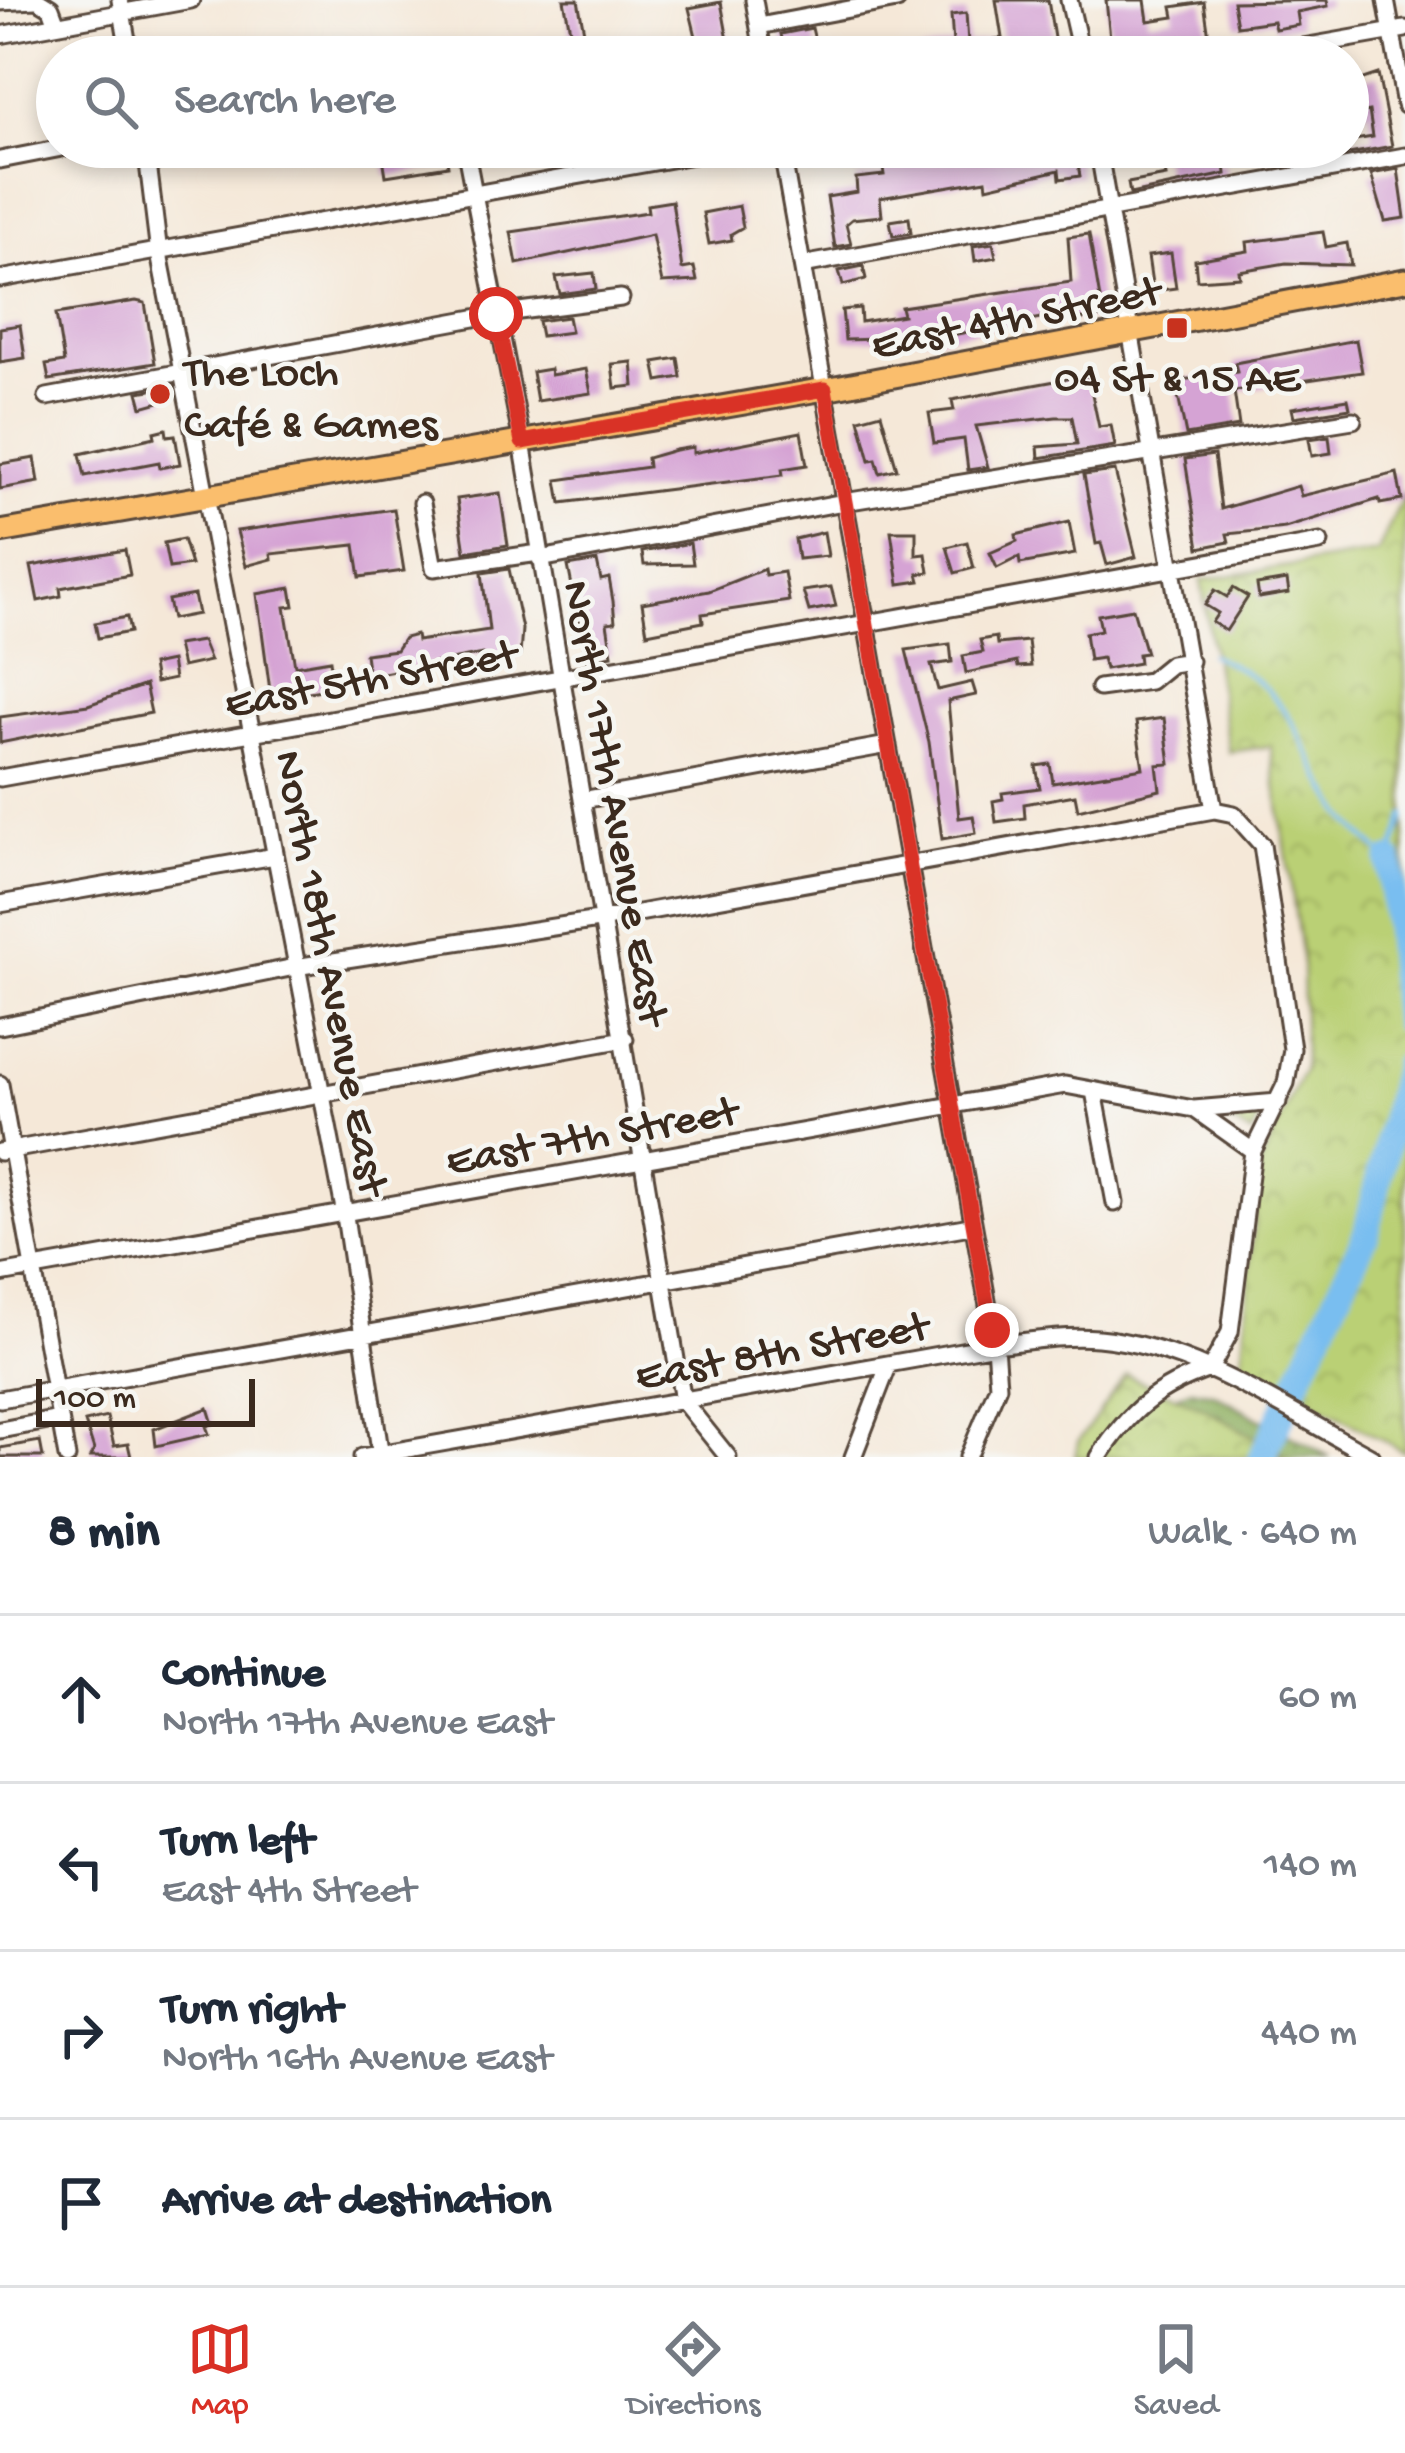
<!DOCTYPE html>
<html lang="en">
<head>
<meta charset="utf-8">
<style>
	body { margin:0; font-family:"Gochi Hand",sans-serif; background:#f2f2f3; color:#1f2937 }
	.scale { position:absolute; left:36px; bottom:30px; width:219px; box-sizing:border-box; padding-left:12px; border:6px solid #3b2a1e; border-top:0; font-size:33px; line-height:42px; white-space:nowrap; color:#3b2a1e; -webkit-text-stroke:9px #f6f6f2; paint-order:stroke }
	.stop { position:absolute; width:36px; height:36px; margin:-27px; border:9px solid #d93025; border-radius:50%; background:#fff }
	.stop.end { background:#d93025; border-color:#fff; box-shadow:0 3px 12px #0008 }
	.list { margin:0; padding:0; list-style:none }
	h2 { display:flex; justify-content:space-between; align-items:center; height:156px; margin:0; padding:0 48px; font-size:51px }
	h2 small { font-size:39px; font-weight:400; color:#747a83 }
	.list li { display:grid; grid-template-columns:78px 1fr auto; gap:36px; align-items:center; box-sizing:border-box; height:168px; padding:0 48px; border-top:3px solid #e0e1e3 }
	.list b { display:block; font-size:45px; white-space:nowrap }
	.list p { margin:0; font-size:39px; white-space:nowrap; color:#747a83 }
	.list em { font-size:39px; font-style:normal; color:#747a83 }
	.icon { flex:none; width:66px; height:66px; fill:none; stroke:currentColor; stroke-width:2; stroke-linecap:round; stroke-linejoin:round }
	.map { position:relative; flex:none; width:1405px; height:1457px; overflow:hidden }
	.search { position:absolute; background:#fff; box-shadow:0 6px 18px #0003; left:36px; right:36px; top:36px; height:132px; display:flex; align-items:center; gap:30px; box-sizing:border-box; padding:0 42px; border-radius:66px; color:#747a83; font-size:45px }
	.sheet { height:828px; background:#fff }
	nav { display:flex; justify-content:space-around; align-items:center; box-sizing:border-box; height:168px; border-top:3px solid #e0e1e3; background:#fff; font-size:33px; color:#747a83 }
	nav a { display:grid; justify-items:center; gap:6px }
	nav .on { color:#d93025 }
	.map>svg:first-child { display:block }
	.grass { fill:url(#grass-dots); stroke:#7a7d49; stroke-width:3 }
	.forest { fill:url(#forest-crowns); stroke:#676e42; stroke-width:3 }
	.park { fill:url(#park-crowns); stroke:#7a7d49; stroke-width:3 }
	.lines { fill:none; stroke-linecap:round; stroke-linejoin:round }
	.stream { stroke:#79bef0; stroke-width:4.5 }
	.river { stroke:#79bef0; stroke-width:27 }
	.building { fill:#d5a3d4 }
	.minor-casing { stroke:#57463a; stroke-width:21 }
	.major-casing { stroke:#57463a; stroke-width:27 }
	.minor { stroke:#fff; stroke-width:15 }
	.major { stroke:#fabe6d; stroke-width:21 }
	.route { stroke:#d93025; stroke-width:15 }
	.poi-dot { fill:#c8321e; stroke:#f6f6f2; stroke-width:4.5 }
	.labels { text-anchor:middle; stroke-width:9; stroke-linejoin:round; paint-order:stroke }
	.street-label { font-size:45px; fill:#3b2a1e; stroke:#f6f6f2 }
	.poi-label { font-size:45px; fill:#3b2a1e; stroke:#f6f6f2; text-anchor:start }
</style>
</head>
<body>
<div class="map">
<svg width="1405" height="1457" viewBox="0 0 1405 1457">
	<defs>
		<pattern id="grass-dots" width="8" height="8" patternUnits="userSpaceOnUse" patternTransform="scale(3)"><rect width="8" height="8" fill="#bad074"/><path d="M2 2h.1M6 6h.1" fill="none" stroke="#a1b364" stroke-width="1.8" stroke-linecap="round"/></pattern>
		<pattern id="forest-crowns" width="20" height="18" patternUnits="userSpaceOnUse" patternTransform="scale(3)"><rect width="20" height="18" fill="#93b266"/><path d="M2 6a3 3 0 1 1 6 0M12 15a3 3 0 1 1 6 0" fill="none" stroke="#799153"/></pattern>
		<pattern id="park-crowns" width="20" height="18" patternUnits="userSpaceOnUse" patternTransform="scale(3)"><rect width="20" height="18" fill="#bad074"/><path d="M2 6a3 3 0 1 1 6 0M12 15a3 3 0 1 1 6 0" fill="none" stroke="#a1b364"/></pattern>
	</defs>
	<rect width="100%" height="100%" fill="#f6f6f2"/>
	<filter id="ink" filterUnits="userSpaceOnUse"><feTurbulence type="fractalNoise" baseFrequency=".00833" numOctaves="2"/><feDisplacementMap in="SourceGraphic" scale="24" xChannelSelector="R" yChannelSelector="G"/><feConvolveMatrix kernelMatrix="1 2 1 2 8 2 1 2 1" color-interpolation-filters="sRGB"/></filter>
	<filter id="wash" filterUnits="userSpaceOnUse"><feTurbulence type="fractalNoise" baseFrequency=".004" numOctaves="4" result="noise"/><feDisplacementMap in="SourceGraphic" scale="48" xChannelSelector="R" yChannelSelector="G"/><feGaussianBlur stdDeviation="2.7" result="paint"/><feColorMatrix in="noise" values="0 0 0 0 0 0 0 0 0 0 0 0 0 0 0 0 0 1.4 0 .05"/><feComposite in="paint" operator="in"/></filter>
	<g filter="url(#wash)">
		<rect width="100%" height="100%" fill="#f5e8d8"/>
		<path class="grass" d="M 1262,1111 L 1252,1134 L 1229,1122 L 1230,1113 Z"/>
		<path class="forest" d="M 1192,1389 L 1213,1393 L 1330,1457 L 1117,1457 L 1161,1403 Z"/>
		<path class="park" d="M 1405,492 L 1405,1452 L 1242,1363 L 1259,1168 L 1304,1068 L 1302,958 L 1270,746 L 1229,752 L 1201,580 L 1378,552 Z
			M 1126,1375 L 1202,1407 L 1288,1457 L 1075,1457 L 1078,1442 Z"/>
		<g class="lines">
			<path class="stream" d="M 1210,655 C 1295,686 1297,747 1343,814 C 1355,831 1375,846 1390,861
				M 1390,861 L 1405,815
				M 1265,1450 L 1270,1457"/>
			<path class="river" d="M 1390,861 L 1405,1021
				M 1262,1457 L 1366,1234 L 1405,1066"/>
		</g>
		<g id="blocks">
			<path class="building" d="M 564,0 L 578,0 L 585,37 L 572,40 Z
				M 996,0 L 1048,0 L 1057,57 L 916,57 L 916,52 L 953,44 L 951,15 L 966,13 L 968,43 L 1002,38 Z
				M 1106,0 L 1145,0 L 1148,21 L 1174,17 L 1172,7 L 1204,2 L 1210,44 L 1112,57 Z
				M 1327,0 L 1328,6 L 1297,12 L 1299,25 L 1275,29 L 1273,21 L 1237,26 L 1233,2 Z
				M 721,2 L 731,57 L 701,57 L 689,8 Z
				M 812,28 L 817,49 L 786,56 L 781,34 Z
				M 1378,74 L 1392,146 L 1295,164 L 1293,153 L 1348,147 L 1348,141 L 1373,137 L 1369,111 L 1348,115 L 1348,84 Z
				M 404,147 L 445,147 L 448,166 L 386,176 L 382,151 Z
				M 1013,147 L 1075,147 L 1080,176 L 1060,179 L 1059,170 L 987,187 L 986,180 L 880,198 L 882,216 L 852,219 L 846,224 L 851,244 L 835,247 L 827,197 L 857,192 L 856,178 L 884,175 L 883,168 L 982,157 Z
				M 1161,147 L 1213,147 L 1216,165 L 1225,163 L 1226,174 L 1130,194 L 1128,183 L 1166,176 Z
				M 1398,169 L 1405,218 L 1385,221 L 1371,174 Z
				M 672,201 L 682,269 L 694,267 L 697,281 L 662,283 L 652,235 L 517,264 L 511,232 L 648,212 L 647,205 Z
				M 739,206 L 743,227 L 731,234 L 732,240 L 709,244 L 703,213 Z
				M 909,218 L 911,233 L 893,236 L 890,221 Z
				M 1323,232 L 1326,247 L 1347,243 L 1351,265 L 1286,263 L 1239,271 L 1240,277 L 1197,280 L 1195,260 L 1248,251 L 1247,242 Z
				M 1089,234 L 1103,317 L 1062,321 L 1061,314 L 942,337 L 845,340 L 842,310 L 860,308 L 861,322 L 903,315 L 901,307 L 1071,282 L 1068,237 Z
				M 993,243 L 996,257 L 975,261 L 973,246 Z
				M 1171,253 L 1176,288 L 1153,291 L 1148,256 Z
				M 863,266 L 866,279 L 843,285 L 839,271 Z
				M 594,273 L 596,289 L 560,294 L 556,277 Z
				M 136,301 L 145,303 L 155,363 L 49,380 L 46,365 L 64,362 L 56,314 Z
				M 568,317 L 571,332 L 541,336 L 538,321 Z
				M 20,325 L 25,358 L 0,362 L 0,328 Z
				M 1356,340 L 1362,372 L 1234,391 L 1239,426 L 1186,435 L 1175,381 L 1237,372 L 1235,363 Z
				M 678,358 L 681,377 L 658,381 L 654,362 Z
				M 632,362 L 634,386 L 615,388 L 612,364 Z
				M 550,369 L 551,375 L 586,369 L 591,393 L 537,401 L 532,372 Z
				M 1088,375 L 1099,427 L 1111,425 L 1115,446 L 1039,458 L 1038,447 L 1077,444 L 1072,417 L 1056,417 L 976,426 L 988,467 L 968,470 L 964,439 L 934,443 L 929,413 L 954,410 L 952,400 Z
				M 164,388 L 167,400 L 142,407 L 138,392 Z
				M 1348,399 L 1350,408 L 1294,417 L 1292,408 Z
				M 881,413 L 897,469 L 880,473 L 876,459 L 870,460 L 859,419 Z
				M 166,429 L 167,436 L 175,435 L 180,464 L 160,468 L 159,462 L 85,476 L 80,454 L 155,437 L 154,432 Z
				M 801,432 L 807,465 L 782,469 L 783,475 L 561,503 L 557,480 L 648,467 L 647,458 L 675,450 L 693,447 L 693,453 Z
				M 1329,436 L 1331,453 L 1312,456 L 1309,439 Z
				M 1214,455 L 1221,509 L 1298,486 L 1301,496 L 1397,473 L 1402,500 L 1380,504 L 1379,499 L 1285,528 L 1227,534 L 1229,542 L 1199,548 L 1185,459 Z
				M 35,458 L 39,482 L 0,489 L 0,464 Z
				M 1115,471 L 1136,557 L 1107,565 L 1101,543 L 1096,544 L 1084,475 Z
				M 500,493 L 508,545 L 465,552 L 457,499 Z
				M 394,509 L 404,571 L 360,577 L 355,545 L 271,554 L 272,559 L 246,566 L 237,531 Z
				M 1069,522 L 1075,554 L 1020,564 L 1019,557 L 997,568 L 990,553 L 1017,541 L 1016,535 Z
				M 891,531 L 916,531 L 916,555 L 926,554 L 929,572 L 918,574 L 920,581 L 899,584 Z
				M 824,532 L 828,556 L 798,559 L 795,539 Z
				M 183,539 L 191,565 L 169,568 L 164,543 Z
				M 967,542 L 974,568 L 955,573 L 947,547 Z
				M 690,543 L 693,564 L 644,565 L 642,552 Z
				M 125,550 L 130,575 L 60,588 L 61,596 L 38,601 L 31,566 Z
				M 597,561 L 601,580 L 609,578 L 613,601 L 615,622 L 607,623 L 612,655 L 587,660 L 568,566 Z
				M 509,569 L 522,629 L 520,655 L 493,660 L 482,654 L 368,676 L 365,654 L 396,650 L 404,638 L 416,635 L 417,641 L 489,630 L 482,573 Z
				M 764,569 L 765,575 L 784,572 L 789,601 L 702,614 L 703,622 L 647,633 L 642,603 L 709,591 Z
				M 1287,580 L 1289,593 L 1259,598 L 1257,585 Z
				M 831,587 L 836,606 L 809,611 L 803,591 Z
				M 291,588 L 294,606 L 285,607 L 295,666 L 330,660 L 334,688 L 271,698 L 257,594 Z
				M 1233,588 L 1248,597 L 1226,631 L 1212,622 L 1218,613 L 1205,605 L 1215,590 L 1227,597 Z
				M 194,595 L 198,614 L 172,619 L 168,600 Z
				M 1133,609 L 1146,653 L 1138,654 L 1139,663 L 1105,669 L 1102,658 L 1089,660 L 1085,633 L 1101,630 L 1098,615 Z
				M 127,617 L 130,632 L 98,638 L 95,623 Z
				M 996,637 L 997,644 L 1028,641 L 1031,666 L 1018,667 L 1017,662 L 966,673 L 963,656 L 983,652 L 980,640 Z
				M 202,641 L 210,661 L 182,667 L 177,645 Z
				M 950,644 L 952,662 L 931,665 L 938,690 L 972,682 L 976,695 L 948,701 L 959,818 L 973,816 L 976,833 L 942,839 L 929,742 L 906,650 Z
				M 171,661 L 174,679 L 155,683 L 152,665 Z
				M 145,685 L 151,713 L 0,743 L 0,717 L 88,705 Z
				M 1164,718 L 1170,764 L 1157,765 L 1160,790 L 1078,810 L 1075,795 L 1024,804 L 1025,818 L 996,822 L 993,801 L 1003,799 L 1002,793 L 1040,788 L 1036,766 L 1050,764 L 1053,783 L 1143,768 L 1136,722 Z
				M 208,1408 L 213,1424 L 206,1426 L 209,1434 L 156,1446 L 154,1429 Z
				M 107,1417 L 114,1446 L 128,1444 L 131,1457 L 90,1457 L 94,1450 L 85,1422 Z
				M 40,1441 L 43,1457 L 0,1457 L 0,1448 Z"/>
		</g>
	</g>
	<g filter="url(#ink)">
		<use href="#blocks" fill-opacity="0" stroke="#57463a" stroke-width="3"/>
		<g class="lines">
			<defs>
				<path id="minor" d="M 38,0 L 51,8 L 57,24
					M 120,0 L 130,57
					M 754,0 L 764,57
					M 1069,0 L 1082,57
					M 1386,0 L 1405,105
					M 0,2 L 35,0
					M 759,26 L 897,0
					M 0,35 L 191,0
					M 1246,57 L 1405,29
					M 146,147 L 159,253 L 344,1209 L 381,1457
					M 465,147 L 522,442 L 683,1401 L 728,1457
					M 781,147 L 995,1345 L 998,1386 L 968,1457
					M 1098,147 L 1214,810 L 1234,814 L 1262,845 L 1292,1049 L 1286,1083 L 1253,1151 L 1230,1332 L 1210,1369
					M 0,160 L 67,147
					M 802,265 L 1405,156
					M 0,279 L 738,147
					M 47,397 L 496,314 L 621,298
					M 422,503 L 434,568 L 539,553
					M 540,559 L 844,502 L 1353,420
					M 1099,688 L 1150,681 L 1171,664 L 1190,661
					M 0,778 L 1320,542
					M 582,800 L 888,745
					M 0,904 L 275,856
					M 0,1026 L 295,967 L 605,919 L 1214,810
					M 0,1084 L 67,1457
					M 1094,1091 L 1115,1203
					M 1194,1109 L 1253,1151
					M 0,1152 L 625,1039
					M 0,1274 L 1065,1085 L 1194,1109 L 1278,1102
					M 0,1399 L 970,1226
					M 0,1430 L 59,1419
					M 362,1457 L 995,1345 C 1029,1341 1064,1335 1098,1338 C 1197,1347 1286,1411 1372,1457
					M 853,1457 L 889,1364
					M 1099,1457 C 1129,1411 1157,1387 1210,1369"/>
				<path id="major" d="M 0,532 L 825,389 L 1405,280"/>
			</defs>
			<use href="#minor" class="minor-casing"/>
			<use href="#major" class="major-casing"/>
			<use href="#minor" class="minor"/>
			<use href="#major" class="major"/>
		</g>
	</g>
	<g class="lines" filter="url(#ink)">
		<path class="route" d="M 496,314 L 522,442 L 825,389 L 992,1330"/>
	</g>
	<g class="poi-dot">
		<rect x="1165" y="316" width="24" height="24" rx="6"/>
		<circle cx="160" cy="394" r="12"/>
	</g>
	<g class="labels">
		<g class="street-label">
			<text transform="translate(1015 314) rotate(-11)" y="16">East 4th Street</text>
			<text transform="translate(370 675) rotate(-10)" y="16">East 5th Street</text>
			<text transform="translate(619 802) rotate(80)" y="16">North 17th Avenue East</text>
			<text transform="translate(335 972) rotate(79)" y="16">North 18th Avenue East</text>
			<text transform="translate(591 1132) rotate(-10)" y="16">East 7th Street</text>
			<text transform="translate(781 1347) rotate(-10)" y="16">East 8th Street</text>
		</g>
		<g class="poi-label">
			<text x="184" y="384">The Loch<tspan x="184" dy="52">Café &amp; Games</tspan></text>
			<text x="1177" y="390" text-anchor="middle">04 St &amp; 15 AE</text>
		</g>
	</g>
</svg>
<div class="scale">100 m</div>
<div class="stop" style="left:496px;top:314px"></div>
<div class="stop end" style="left:992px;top:1330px"></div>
<div class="search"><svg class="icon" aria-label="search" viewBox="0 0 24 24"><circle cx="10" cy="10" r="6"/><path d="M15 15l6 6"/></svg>Search here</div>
</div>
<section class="sheet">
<h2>8 min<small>Walk · 640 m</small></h2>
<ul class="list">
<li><svg class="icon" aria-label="ahead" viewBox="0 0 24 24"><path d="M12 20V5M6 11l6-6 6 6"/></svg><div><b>Continue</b><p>North 17th Avenue East</p></div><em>60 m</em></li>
<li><svg class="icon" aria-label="left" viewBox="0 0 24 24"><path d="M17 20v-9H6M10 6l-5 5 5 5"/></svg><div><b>Turn left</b><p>East 4th Street</p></div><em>140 m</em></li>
<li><svg class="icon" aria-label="right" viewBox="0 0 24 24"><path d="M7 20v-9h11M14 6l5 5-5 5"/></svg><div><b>Turn right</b><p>North 16th Avenue East</p></div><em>440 m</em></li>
<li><svg class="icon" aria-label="arrive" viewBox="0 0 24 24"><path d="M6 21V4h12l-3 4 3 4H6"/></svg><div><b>Arrive at destination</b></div></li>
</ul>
</section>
<nav>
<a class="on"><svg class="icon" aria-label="map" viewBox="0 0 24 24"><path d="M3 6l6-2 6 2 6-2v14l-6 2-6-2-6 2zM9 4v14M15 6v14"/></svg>Map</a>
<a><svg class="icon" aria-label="directions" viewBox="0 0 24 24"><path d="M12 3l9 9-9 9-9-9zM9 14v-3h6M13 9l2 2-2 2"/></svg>Directions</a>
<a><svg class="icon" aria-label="saved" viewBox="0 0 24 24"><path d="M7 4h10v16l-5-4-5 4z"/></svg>Saved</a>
</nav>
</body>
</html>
